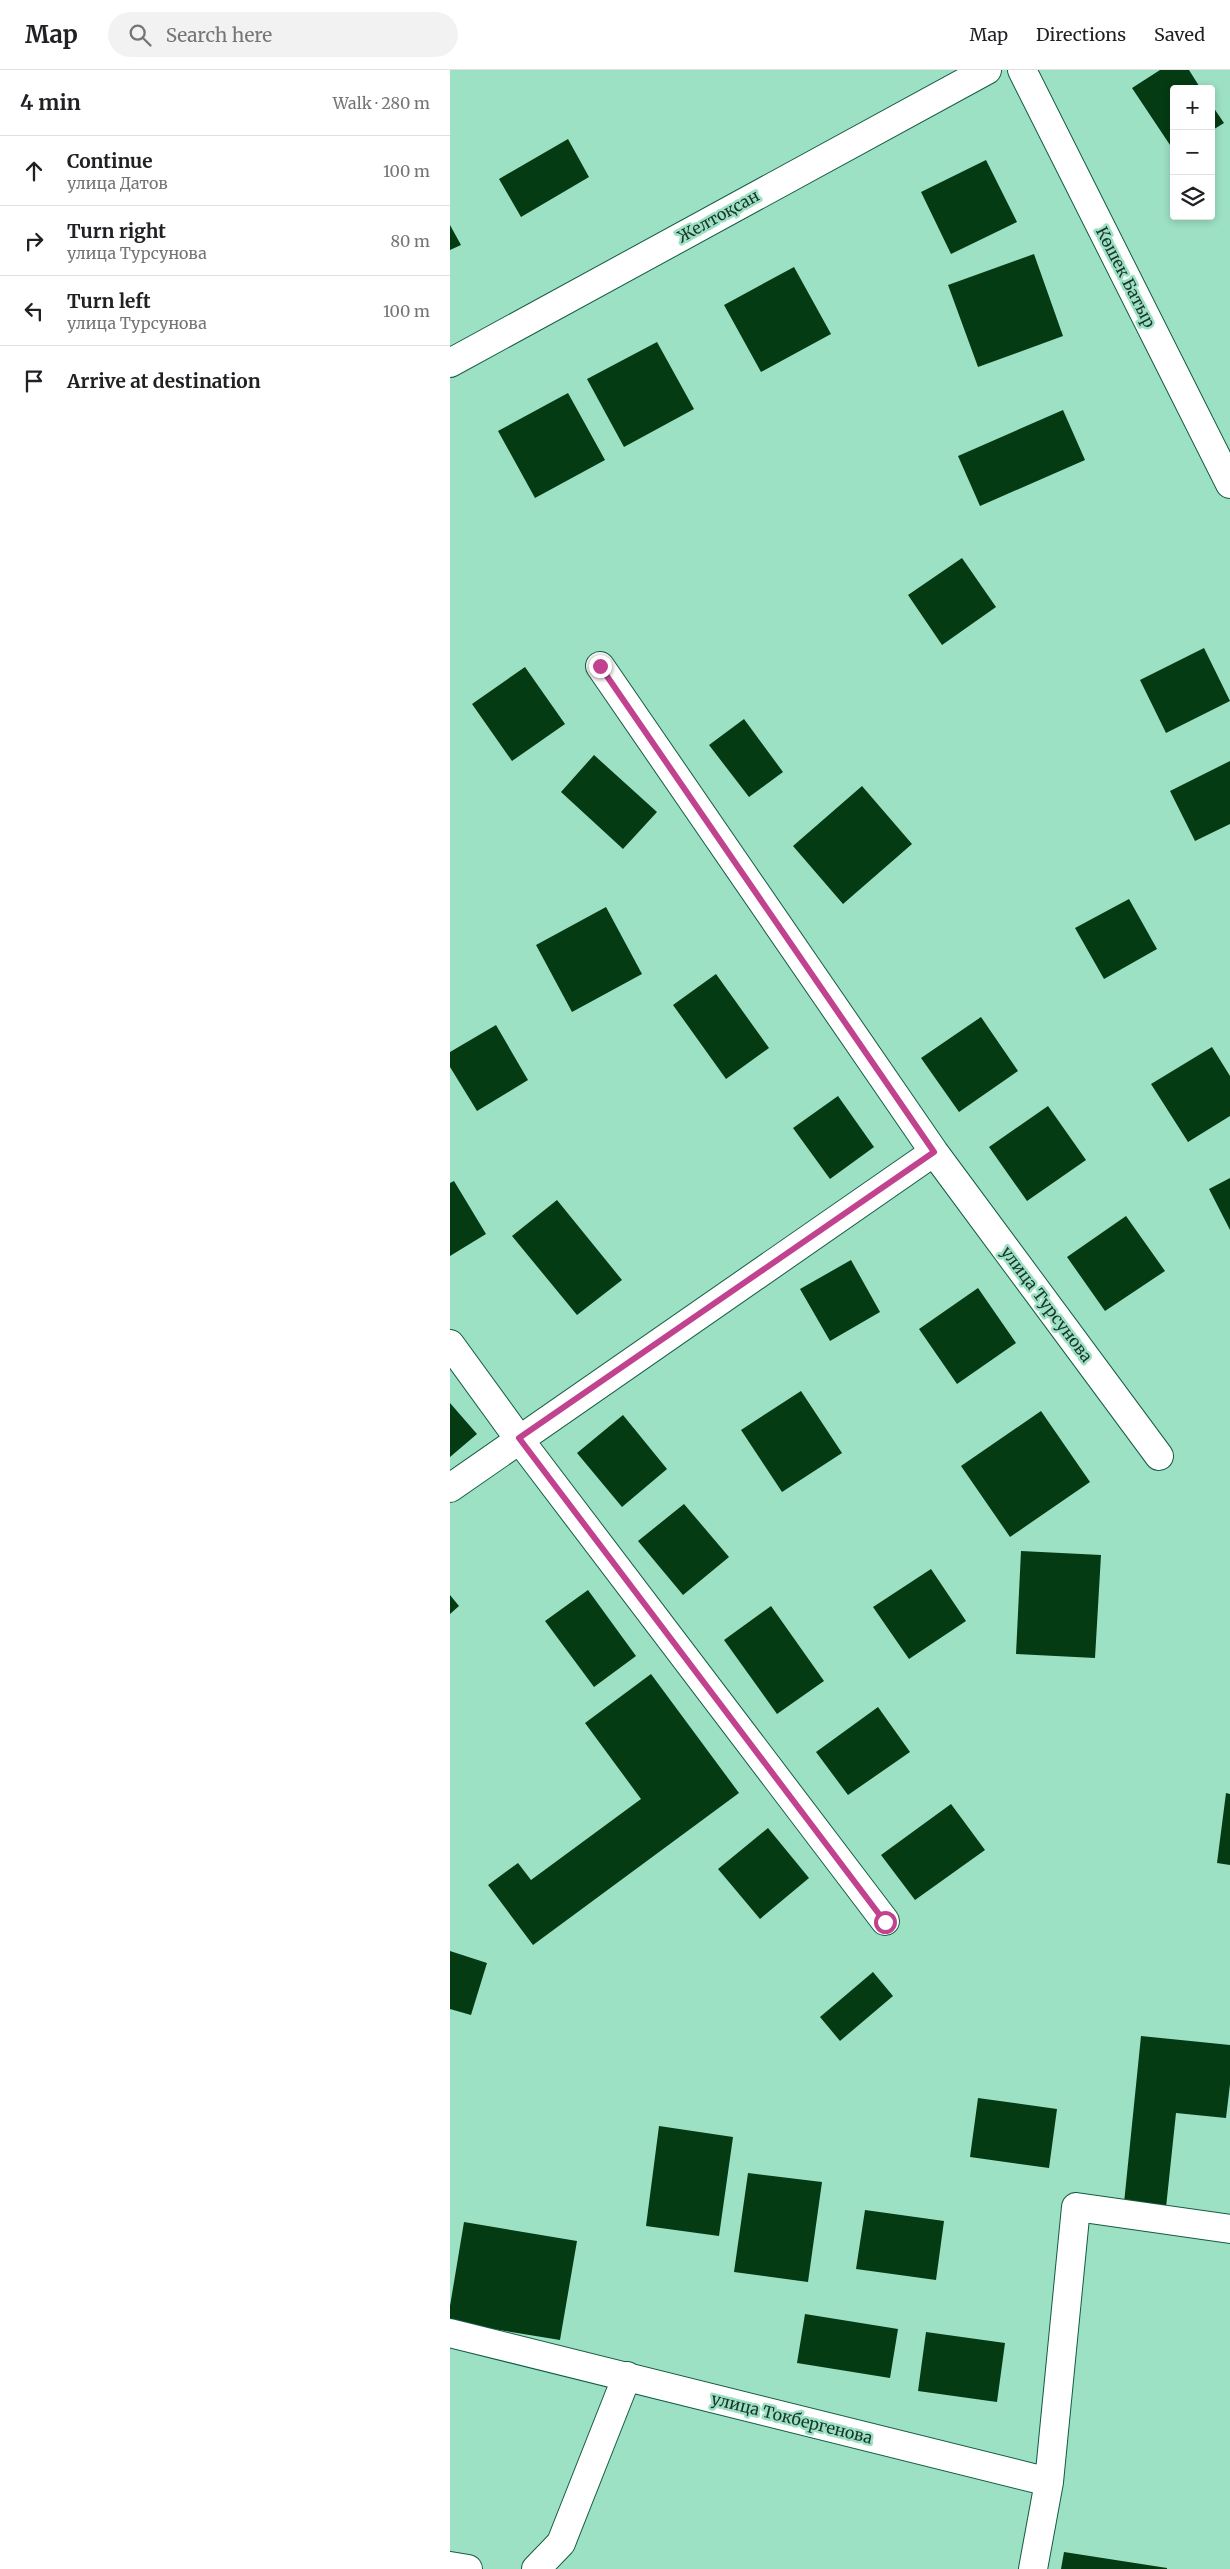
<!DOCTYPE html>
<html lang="en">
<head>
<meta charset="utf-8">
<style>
	body { margin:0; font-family:Merriweather,serif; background:#f2f2f2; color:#202124 }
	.controls { position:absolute; right:15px; top:15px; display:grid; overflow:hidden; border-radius:5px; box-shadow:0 2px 8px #0003 }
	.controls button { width:45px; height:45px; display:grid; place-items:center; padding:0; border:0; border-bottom:1px solid #e0e0e0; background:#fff; color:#202124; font:25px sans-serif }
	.stop { position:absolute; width:15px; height:15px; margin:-11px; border:4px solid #c1428f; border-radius:50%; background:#fff }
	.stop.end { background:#c1428f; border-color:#fff; box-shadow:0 1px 5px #0008 }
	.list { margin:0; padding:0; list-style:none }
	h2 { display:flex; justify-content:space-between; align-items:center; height:65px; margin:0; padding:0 20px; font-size:21px }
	h2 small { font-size:16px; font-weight:400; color:#757577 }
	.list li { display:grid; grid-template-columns:32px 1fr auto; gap:15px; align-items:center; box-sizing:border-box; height:70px; padding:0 20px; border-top:1px solid #e0e0e0 }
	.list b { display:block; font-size:19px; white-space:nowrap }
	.list p { margin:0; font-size:16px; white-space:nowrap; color:#757577 }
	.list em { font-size:16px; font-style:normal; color:#757577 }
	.icon { flex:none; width:28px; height:28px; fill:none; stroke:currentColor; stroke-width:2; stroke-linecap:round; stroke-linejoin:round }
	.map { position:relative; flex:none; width:780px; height:2499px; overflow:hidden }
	header { display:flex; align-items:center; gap:30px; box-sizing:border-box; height:70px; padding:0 25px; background:#fff; border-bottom:1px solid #e0e0e0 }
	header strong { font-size:24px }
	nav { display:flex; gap:28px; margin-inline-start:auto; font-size:18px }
	.search { width:350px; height:45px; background:#f2f2f2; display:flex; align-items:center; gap:12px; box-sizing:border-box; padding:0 18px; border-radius:28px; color:#757577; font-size:19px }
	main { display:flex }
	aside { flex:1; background:#fff }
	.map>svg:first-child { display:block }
	.building { fill:#043b12 }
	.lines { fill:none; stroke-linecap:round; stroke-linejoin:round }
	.minor-casing { stroke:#145b45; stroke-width:30 }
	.minor { stroke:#fff; stroke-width:28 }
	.route { stroke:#c1428f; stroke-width:6 }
	.labels { text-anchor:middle; stroke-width:5; stroke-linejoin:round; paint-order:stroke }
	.street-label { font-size:16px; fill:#183429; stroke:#9de1c5 }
</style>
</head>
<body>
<header>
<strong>Map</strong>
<div class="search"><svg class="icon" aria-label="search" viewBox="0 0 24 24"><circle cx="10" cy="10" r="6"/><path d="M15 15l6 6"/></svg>Search here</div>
<nav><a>Map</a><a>Directions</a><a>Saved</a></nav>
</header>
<main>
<aside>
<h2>4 min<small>Walk · 280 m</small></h2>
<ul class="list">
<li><svg class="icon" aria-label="ahead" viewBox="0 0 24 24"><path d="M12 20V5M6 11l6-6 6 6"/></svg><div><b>Continue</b><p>улица Датов</p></div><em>100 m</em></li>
<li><svg class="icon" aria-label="right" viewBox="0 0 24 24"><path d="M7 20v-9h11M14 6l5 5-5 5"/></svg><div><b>Turn right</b><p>улица Турсунова</p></div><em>80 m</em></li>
<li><svg class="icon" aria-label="left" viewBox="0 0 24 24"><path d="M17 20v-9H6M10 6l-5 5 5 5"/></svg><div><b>Turn left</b><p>улица Турсунова</p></div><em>100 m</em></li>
<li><svg class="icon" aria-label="arrive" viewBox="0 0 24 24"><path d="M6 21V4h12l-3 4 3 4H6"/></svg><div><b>Arrive at destination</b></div></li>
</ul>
</aside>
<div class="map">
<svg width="780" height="2499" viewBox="0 0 780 2499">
	<rect width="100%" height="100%" fill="#9de1c5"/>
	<path class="building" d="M 710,0 L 739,0 L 751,19 L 724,19 L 724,81 L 682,18 Z
		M 761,34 L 774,53 L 761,61 Z
		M 118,69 L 139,107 L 71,147 L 49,109 Z
		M 536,90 L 567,152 L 501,184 L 471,122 Z
		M 0,155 L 11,175 L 0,180 Z
		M 584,184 L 613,266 L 528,297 L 498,215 Z
		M 344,197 L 381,264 L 311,302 L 274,235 Z
		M 207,272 L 244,339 L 174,377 L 137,309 Z
		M 118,323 L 155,390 L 85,428 L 48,361 Z
		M 613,340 L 635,390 L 530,436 L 508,386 Z
		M 512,488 L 546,537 L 492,575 L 458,525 Z
		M 754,578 L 780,631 L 716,663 L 690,610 Z
		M 75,597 L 115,654 L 62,691 L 22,634 Z
		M 294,649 L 333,702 L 299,727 L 259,675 Z
		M 144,685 L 207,742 L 173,779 L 111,722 Z
		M 780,691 L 780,754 L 745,771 L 720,721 Z
		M 412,716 L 462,774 L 393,834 L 343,776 Z
		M 679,829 L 707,879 L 654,909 L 625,858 Z
		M 156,837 L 192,904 L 122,942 L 86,875 Z
		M 266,904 L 319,978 L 276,1009 L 223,935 Z
		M 531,947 L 568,1001 L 509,1042 L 471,988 Z
		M 46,955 L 78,1010 L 27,1041 L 0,997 L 0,982 Z
		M 762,977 L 780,1006 L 780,1046 L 738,1072 L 701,1014 Z
		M 388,1026 L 424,1077 L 380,1109 L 343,1058 Z
		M 598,1036 L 636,1090 L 577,1131 L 539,1077 Z
		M 780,1108 L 780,1160 L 759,1119 Z
		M 4,1111 L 36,1164 L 0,1186 L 0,1113 Z
		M 107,1130 L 172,1210 L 127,1245 L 62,1166 Z
		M 676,1146 L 715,1201 L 655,1241 L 617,1187 Z
		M 401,1190 L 430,1242 L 380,1271 L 350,1219 Z
		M 528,1218 L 566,1273 L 507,1314 L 469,1259 Z
		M 351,1321 L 392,1383 L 332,1422 L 291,1360 Z
		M 0,1333 L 27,1364 L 0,1387 Z
		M 591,1341 L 640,1412 L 560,1467 L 511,1396 Z
		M 173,1345 L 217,1399 L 172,1437 L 127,1383 Z
		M 234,1434 L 279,1487 L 233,1525 L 188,1471 Z
		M 571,1481 L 651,1485 L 645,1588 L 566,1584 Z
		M 481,1499 L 516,1551 L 459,1589 L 423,1537 Z
		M 138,1520 L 186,1586 L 144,1617 L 95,1551 Z
		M 0,1525 L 9,1536 L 0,1544 Z
		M 321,1536 L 374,1611 L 327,1644 L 274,1570 Z
		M 201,1604 L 289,1723 L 83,1875 L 38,1815 L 68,1793 L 81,1810 L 191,1729 L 135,1653 Z
		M 428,1637 L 460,1682 L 398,1725 L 366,1682 Z
		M 776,1723 L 780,1724 L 780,1795 L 767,1793 Z
		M 501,1734 L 535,1780 L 465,1830 L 431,1785 Z
		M 318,1758 L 359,1808 L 310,1849 L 268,1799 Z
		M 0,1881 L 37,1893 L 21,1945 L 0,1939 Z
		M 423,1902 L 443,1926 L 390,1971 L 370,1947 Z
		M 691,1966 L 780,1975 L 780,2014 L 776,2048 L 726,2043 L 715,2147 L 673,2143 Z
		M 528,2028 L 607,2039 L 599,2098 L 520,2087 Z
		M 209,2056 L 283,2067 L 269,2166 L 196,2156 Z
		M 298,2103 L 372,2112 L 358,2212 L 284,2202 Z
		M 415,2140 L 494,2151 L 486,2210 L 406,2199 Z
		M 14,2152 L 127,2171 L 110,2270 L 0,2252 L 0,2236 Z
		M 355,2244 L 448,2259 L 440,2308 L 347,2293 Z
		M 476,2262 L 555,2273 L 547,2332 L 468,2321 Z
		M 614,2482 L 717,2498 L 717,2499 L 611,2499 Z"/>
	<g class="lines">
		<defs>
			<path id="minor" d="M 572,0 L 780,414
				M 0,293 L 537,0
				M 150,596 L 484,1082 L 709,1386
				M 0,1274 L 69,1369 L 435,1851
				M 0,1418 L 484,1082
				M 0,2263 L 599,2412 L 583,2499
				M 599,2412 L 626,2137 L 780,2159
				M 0,2496 L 18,2499
				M 86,2499 L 111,2473 L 177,2306"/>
		</defs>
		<use href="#minor" class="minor-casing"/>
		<use href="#minor" class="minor"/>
	</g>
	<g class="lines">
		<path class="route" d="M 150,596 L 484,1082 L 69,1368 L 435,1852"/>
	</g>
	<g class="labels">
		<g class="street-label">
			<text transform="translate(268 146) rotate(-29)" y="6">Желтоқсан</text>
			<text transform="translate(676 207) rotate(63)" y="6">Көшек Батыр</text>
			<text transform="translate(597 1234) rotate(53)" y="6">улица Турсунова</text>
			<text transform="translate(342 2348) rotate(14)" y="6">улица Токбергенова</text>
		</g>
	</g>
</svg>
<div class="controls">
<button>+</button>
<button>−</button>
<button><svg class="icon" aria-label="layers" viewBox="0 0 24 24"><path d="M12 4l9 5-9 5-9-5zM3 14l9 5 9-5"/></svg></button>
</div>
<div class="stop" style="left:435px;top:1852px"></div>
<div class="stop end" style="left:150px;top:596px"></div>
</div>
</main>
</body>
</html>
